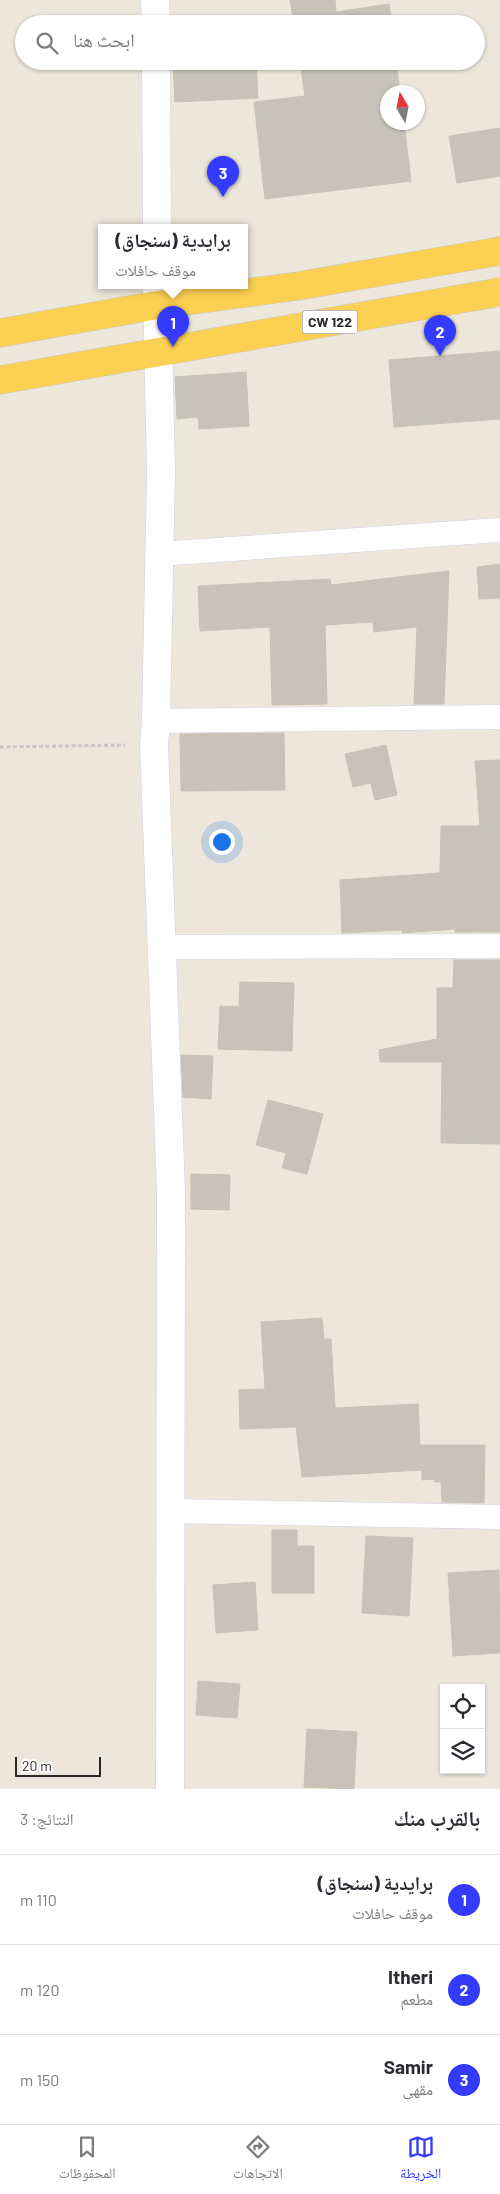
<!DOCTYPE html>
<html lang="ar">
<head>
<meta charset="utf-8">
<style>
	body { margin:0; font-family:Barlow,"Noto Naskh Arabic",sans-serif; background:#f7f7f7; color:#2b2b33; direction:rtl }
	.controls { position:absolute; right:15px; bottom:15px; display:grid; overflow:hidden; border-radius:0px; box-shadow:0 1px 4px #0004 }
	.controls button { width:45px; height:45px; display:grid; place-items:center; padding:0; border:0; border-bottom:1px solid #e1e1e2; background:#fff; color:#2b2b33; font:25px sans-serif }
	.compass { position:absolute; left:380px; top:85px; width:45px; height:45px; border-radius:50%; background:#fff; box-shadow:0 1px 4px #0004; rotate:350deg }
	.scale { position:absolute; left:15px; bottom:12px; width:86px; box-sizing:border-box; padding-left:5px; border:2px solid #292929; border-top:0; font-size:14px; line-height:18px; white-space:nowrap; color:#292929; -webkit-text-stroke:4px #fff; paint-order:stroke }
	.you { position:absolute; left:221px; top:841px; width:18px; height:18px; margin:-12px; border:4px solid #fff; border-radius:50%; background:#1a73e8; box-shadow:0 0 0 8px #1a73e833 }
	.badge { display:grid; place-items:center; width:32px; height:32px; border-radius:50%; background:#343bff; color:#fff; font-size:16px; font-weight:700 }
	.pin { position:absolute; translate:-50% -41px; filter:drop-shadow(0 1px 2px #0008) }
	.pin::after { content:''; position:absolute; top:26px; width:18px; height:15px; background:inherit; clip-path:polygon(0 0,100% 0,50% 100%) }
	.popup { position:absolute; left:98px; top:224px; width:150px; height:65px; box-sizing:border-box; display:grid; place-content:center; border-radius:0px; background:#fff; filter:drop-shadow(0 1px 4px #0005); font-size:16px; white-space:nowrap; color:#7c7c81 }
	.popup b { font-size:19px; color:#2b2b33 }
	.popup::after { content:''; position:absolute; left:50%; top:100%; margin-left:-10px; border:10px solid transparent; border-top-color:#fff }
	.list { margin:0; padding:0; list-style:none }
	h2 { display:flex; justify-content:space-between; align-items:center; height:65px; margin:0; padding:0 20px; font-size:21px }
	h2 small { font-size:16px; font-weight:400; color:#7c7c81 }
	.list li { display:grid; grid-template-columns:32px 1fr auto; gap:15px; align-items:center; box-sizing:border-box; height:90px; padding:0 20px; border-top:1px solid #e1e1e2 }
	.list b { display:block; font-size:19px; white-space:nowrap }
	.list p { margin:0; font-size:16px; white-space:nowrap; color:#7c7c81 }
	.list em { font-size:16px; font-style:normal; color:#7c7c81 }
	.icon { flex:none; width:28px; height:28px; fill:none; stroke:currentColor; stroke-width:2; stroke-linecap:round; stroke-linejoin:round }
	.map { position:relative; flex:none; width:500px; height:1789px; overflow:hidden; direction:ltr }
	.search { position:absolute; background:#fff; box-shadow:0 1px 4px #0004; left:15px; right:15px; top:15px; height:55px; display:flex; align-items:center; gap:12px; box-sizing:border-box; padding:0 18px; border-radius:28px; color:#7c7c81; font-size:19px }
	.sheet { height:335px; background:#fff }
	nav { display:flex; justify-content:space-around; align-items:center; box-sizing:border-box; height:70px; border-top:1px solid #e1e1e2; background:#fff; font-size:14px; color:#7c7c81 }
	nav a { display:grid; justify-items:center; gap:2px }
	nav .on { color:#343bff }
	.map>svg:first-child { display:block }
	.building { fill:#c7c3b9; stroke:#c7c3b3 }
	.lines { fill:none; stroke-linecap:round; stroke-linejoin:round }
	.minor-casing { stroke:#cfd0e3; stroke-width:25 }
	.tertiary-casing { stroke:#cfd0e3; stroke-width:29 }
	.trunk-casing { stroke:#c7c7c7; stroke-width:29 }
	.path { stroke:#c7c7c7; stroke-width:3; stroke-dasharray:4 2.5; stroke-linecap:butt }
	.minor { stroke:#fff; stroke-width:24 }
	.tertiary { stroke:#fff; stroke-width:28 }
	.trunk { stroke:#fbd053; stroke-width:28 }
	.labels { text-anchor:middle; stroke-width:5; stroke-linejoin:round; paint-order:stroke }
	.shield { fill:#fff; stroke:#696969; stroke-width:1 }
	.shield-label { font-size:14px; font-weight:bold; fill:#292929 }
</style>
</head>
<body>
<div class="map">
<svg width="500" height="1789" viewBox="0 0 500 1789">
	<rect width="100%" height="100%" fill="#ece7da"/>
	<path class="building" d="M 290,0 L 335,0 L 336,12 L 389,4 L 392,24 L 294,24 Z
		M 173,61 L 256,61 L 258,98 L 175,102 Z
		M 300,61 L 396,61 L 400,92 L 388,92 L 388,122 L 404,122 L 411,181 L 265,199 L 254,102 L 305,96 Z
		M 500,128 L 500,176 L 457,183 L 449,136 Z
		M 500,351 L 500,419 L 394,427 L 389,360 Z
		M 246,372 L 249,426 L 199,429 L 198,417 L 177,419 L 175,377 Z
		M 500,564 L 500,598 L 479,599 L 477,567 Z
		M 449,571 L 444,704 L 414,704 L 417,627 L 374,632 L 373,622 L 325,625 L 327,704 L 272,705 L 270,627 L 200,631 L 198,586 L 330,579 L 331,585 Z
		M 284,733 L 285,790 L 181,791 L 180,734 Z
		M 386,745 L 397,795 L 375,800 L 371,783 L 353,787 L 345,754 Z
		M 500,760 L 500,932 L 455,932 L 456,929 L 402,933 L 402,930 L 342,933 L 340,880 L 440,873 L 441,826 L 480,826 L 475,761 Z
		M 454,960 L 500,960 L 500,1144 L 441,1143 L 442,1062 L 380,1062 L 379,1050 L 437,1039 L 437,988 L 453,988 Z
		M 240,982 L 294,983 L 292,1051 L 218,1049 L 220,1006 L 239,1007 Z
		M 181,1055 L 213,1056 L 211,1099 L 183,1097 Z
		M 268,1100 L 323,1114 L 307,1174 L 282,1168 L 286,1153 L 256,1145 Z
		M 191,1174 L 230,1175 L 229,1210 L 191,1209 Z
		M 322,1318 L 324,1339 L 331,1339 L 335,1408 L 418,1404 L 420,1445 L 485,1445 L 484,1503 L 442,1502 L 441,1482 L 435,1482 L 435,1479 L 422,1480 L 422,1470 L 302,1477 L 296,1427 L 240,1429 L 239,1390 L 265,1389 L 261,1322 Z
		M 272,1530 L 297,1530 L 297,1546 L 314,1546 L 314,1593 L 272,1593 Z
		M 366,1536 L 413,1538 L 409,1616 L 362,1613 Z
		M 499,1570 L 500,1653 L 453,1656 L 448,1573 Z
		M 255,1582 L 258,1630 L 216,1633 L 213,1585 Z
		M 198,1681 L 240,1684 L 237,1718 L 196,1715 Z
		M 307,1729 L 357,1732 L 354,1789 L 304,1787 Z"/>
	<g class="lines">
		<defs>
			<path id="minor" d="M 159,554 L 500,530
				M 156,721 L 500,717
				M 160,947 L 500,946
				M 169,1511 L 500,1517"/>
			<path id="tertiary" d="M 155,0 L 156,24
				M 156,61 L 157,228
				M 157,286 L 161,473 L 156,721 L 154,745 L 171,1191 L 170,1789"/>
			<path id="trunk" d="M 0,333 L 157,305 L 298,286 L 500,251
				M 0,380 L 500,292"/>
		</defs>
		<use href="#minor" class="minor-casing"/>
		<use href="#tertiary" class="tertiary-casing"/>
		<use href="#trunk" class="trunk-casing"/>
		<path class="path" d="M 0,747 L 125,745"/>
		<use href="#minor" class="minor"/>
		<use href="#tertiary" class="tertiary"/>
		<use href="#trunk" class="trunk"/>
	</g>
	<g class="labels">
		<rect class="shield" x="302.5" y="310.5" width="55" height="23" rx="4"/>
		<g class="shield-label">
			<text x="330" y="327">CW 122</text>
		</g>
	</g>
</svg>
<div class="controls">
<button><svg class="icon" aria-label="locate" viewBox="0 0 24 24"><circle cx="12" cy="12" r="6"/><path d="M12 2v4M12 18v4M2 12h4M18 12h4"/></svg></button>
<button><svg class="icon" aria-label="layers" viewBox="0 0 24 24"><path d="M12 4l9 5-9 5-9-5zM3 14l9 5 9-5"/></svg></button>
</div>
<svg class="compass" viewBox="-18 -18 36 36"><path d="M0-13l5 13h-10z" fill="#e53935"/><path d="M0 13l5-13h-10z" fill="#7c7c81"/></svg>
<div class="scale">20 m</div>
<div class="you"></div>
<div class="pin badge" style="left:173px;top:347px">1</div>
<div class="popup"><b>برايدية (سنجاق)</b>موقف حافلات</div>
<div class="pin badge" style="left:440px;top:356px">2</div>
<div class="pin badge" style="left:223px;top:197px">3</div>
<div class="search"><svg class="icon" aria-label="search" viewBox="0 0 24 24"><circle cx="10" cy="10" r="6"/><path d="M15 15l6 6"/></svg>ابحث هنا</div>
</div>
<section class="sheet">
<h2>بالقرب منك<small>النتائج: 3</small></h2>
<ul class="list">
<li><span class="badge">1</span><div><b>برايدية (سنجاق)</b><p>موقف حافلات</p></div><em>110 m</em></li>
<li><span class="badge">2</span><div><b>Itheri</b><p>مطعم</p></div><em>120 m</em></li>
<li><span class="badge">3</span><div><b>Samir</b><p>مقهى</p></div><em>150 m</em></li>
</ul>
</section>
<nav>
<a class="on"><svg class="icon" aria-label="map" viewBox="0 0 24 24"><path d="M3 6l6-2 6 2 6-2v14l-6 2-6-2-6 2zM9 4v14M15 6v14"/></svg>الخريطة</a>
<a><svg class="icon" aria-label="directions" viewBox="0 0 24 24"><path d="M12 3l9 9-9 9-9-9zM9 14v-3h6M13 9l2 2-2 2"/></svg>الاتجاهات</a>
<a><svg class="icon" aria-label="saved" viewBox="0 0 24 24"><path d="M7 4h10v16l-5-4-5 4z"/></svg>المحفوظات</a>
</nav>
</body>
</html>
